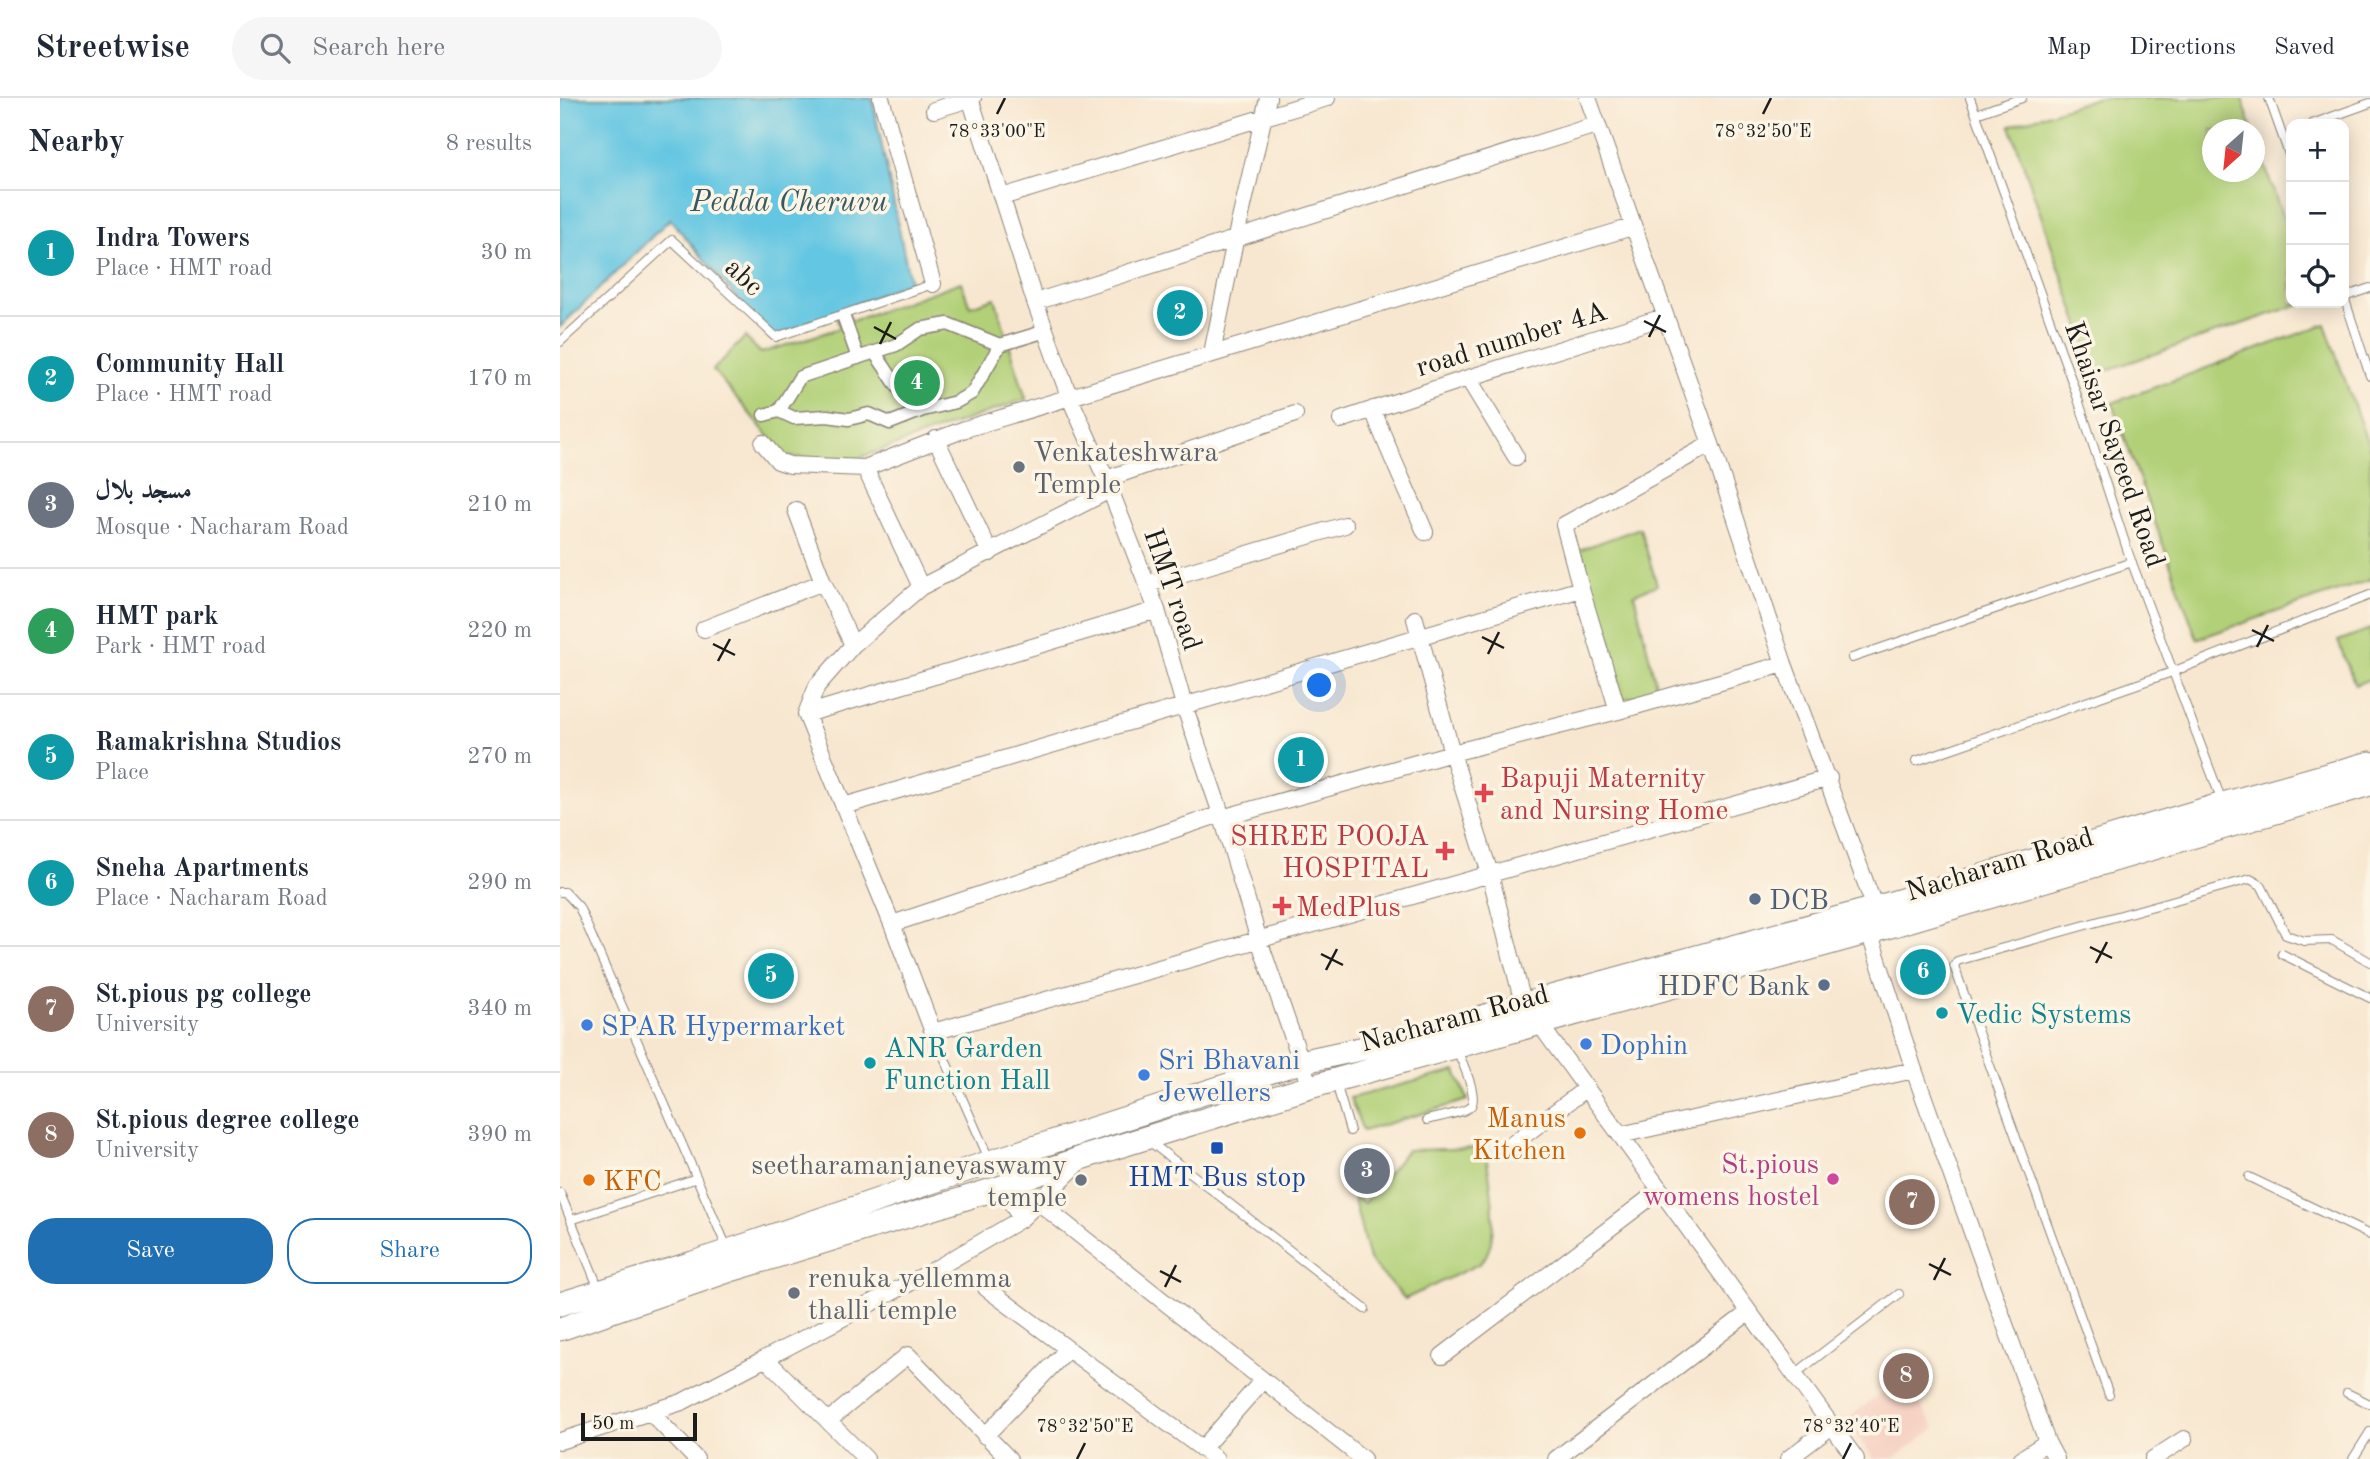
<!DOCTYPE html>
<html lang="en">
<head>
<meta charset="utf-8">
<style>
	body { margin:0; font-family:"Old Standard TT",Amiri,serif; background:#f6f6f7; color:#1f2937 }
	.controls { position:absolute; right:21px; top:21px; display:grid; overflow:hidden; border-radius:14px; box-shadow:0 4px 18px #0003 }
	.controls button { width:63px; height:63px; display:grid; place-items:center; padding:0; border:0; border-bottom:2px solid #e0e1e3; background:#fff; color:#1f2937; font:35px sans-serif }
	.compass { position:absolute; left:1642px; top:21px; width:63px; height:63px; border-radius:50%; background:#fff; box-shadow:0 4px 18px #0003; rotate:207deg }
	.scale { position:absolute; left:21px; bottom:18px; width:116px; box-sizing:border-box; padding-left:7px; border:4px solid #1c1c1c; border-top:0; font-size:19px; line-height:24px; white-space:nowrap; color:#1c1c1c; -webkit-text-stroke:5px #fcf5e5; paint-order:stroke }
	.you { position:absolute; left:760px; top:588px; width:24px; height:24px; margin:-18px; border:5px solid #fff; border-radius:50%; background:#1a73e8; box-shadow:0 0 0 10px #1a73e833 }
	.badge { display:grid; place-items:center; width:46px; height:46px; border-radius:50%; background:#1f6fb2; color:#fff; font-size:23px; font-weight:700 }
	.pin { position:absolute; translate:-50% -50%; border:4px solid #fff; box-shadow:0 2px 7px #0006 }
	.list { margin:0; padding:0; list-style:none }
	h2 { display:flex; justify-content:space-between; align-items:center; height:91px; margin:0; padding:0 28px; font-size:30px }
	h2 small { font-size:23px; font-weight:400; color:#747a83 }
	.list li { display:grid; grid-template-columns:46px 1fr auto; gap:21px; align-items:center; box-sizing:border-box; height:126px; padding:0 28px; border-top:2px solid #e0e1e3 }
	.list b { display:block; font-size:26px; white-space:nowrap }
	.list p { margin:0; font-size:23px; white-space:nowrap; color:#747a83 }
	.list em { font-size:23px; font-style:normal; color:#747a83 }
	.actions { display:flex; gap:14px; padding:21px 28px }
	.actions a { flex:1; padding:16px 0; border:2px solid #1f6fb2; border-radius:28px; text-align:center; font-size:24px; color:#1f6fb2 }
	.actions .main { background:#1f6fb2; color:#fff }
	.icon { flex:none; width:38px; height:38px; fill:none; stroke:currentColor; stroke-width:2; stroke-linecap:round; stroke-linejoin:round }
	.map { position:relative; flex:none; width:1810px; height:1361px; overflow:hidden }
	header { display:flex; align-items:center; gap:42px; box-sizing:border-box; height:98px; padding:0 35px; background:#fff; border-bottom:2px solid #e0e1e3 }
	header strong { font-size:33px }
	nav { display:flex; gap:38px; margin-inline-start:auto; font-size:24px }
	.search { width:490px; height:63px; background:#f6f6f7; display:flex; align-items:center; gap:18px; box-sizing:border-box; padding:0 24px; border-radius:38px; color:#747a83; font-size:26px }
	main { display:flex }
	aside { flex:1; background:#fff }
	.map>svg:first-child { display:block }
	.built { fill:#f6d2c3 }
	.green { fill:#b1d077; stroke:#66764a; stroke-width:2 }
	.water { fill:#64c6e2; stroke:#40717f; stroke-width:2 }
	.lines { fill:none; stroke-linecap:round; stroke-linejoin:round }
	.service-casing { stroke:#8a8276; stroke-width:10 }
	.pedestrian-casing { stroke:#8a8276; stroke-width:15 }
	.minor-casing { stroke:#8a8276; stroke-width:18 }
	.secondary-casing { stroke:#8a8276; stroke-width:25 }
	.service { stroke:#fff; stroke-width:8 }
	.pedestrian { stroke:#fff; stroke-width:12 }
	.minor { stroke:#fff; stroke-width:16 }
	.secondary { stroke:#fff; stroke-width:23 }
	.ticks { fill:none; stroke:#1c1c1c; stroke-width:2.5 }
	.worship-dot { fill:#6b7280; stroke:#fcf5e5; stroke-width:2.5 }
	.health-dot { fill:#e0444e; stroke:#fcf5e5; stroke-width:2.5 }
	.service-dot { fill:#5c6f8a; stroke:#fcf5e5; stroke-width:2.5 }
	.culture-dot { fill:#0f9aa8; stroke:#fcf5e5; stroke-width:2.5 }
	.shop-dot { fill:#3f7fe0; stroke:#fcf5e5; stroke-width:2.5 }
	.food-dot { fill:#e8710a; stroke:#fcf5e5; stroke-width:2.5 }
	.transit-dot { fill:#1a4fb4; stroke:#fcf5e5; stroke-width:2.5 }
	.hotel-dot { fill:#d1479c; stroke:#fcf5e5; stroke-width:2.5 }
	.labels { text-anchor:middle; stroke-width:7; stroke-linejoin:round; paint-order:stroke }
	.street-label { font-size:28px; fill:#1c1c1c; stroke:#fcf5e5 }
	.worship-label { font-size:28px; fill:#5b616d; stroke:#fcf5e5; text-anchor:start }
	.health-label { font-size:28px; fill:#be3a42; stroke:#fcf5e5; text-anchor:start }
	.service-label { font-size:28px; fill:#4e5e75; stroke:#fcf5e5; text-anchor:start }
	.culture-label { font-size:28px; fill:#0d838f; stroke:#fcf5e5; text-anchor:start }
	.shop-label { font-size:28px; fill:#366cbe; stroke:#fcf5e5; text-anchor:start }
	.food-label { font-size:28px; fill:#c56008; stroke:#fcf5e5; text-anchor:end }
	.hotel-label { font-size:28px; fill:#b23c85; stroke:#fcf5e5; text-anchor:end }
	.transit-label { font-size:28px; fill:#164399; stroke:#fcf5e5 }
	.water-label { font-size:30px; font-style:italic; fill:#355861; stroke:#fcf5e5 }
	.ticks-label { font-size:18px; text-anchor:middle; fill:#1c1c1c; stroke:#fcf5e5; stroke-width:7; stroke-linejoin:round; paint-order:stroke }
</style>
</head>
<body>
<header>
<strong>Streetwise</strong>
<div class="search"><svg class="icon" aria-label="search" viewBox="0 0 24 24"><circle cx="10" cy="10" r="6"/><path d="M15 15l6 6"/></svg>Search here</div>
<nav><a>Map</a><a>Directions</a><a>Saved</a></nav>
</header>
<main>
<aside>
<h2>Nearby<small>8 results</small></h2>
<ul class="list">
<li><span class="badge" style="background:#0f9aa8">1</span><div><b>Indra Towers</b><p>Place · HMT road</p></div><em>30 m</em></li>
<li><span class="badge" style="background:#0f9aa8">2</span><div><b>Community Hall</b><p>Place · HMT road</p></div><em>170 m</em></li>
<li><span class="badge" style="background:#6b7280">3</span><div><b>مسجد بلال</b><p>Mosque · Nacharam Road</p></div><em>210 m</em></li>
<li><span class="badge" style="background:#2e9e5b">4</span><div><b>HMT park</b><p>Park · HMT road</p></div><em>220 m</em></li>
<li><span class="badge" style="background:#0f9aa8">5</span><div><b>Ramakrishna Studios</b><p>Place</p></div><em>270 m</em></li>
<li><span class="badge" style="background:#0f9aa8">6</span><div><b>Sneha Apartments</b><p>Place · Nacharam Road</p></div><em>290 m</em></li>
<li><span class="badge" style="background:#8d6e63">7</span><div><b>St.pious pg college</b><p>University</p></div><em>340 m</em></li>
<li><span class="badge" style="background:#8d6e63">8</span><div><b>St.pious degree college</b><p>University</p></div><em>390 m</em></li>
</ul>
<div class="actions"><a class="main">Save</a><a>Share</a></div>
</aside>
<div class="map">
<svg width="1810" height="1361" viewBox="0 0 1810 1361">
	<rect width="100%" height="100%" fill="#fcf5e5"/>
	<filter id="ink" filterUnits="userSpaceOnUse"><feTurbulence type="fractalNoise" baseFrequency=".0143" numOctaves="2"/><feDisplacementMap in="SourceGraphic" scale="14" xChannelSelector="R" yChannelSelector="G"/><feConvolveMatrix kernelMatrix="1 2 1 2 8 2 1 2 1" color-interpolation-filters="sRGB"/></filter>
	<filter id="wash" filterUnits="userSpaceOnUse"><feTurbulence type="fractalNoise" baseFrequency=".00686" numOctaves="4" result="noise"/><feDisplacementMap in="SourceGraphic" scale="28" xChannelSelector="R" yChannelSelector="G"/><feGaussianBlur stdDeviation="1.57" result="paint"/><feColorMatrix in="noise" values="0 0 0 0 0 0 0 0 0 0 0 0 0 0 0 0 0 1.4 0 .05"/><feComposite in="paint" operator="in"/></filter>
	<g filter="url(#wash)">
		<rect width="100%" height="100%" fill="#f8e7d0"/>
		<path class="built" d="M 1342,1278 L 1375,1330 L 1333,1361 L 1314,1361 L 1286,1322 Z"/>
		<path class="green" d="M 1536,0 L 1682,0 L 1692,31 L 1652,32 L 1652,74 L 1694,74 L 1695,38 L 1731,144 L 1731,205 L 1743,205 L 1536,276 L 1450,28 Z
			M 401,184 L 410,208 L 435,200 L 466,301 L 296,361 L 226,359 L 153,272 L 185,239 L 201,255 L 280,230 L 276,218 L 286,214 L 292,223 Z
			M 1765,226 L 1810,352 L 1810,482 L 1637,541 L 1552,305 Z
			M 1080,430 L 1097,487 L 1074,496 L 1098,595 L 1063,601 L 1048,532 L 1013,454 Z
			M 1810,531 L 1810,581 L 1795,587 L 1778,543 Z
			M 896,973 L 908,1002 L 803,1033 L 790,1000 Z
			M 925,1050 C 929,1078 944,1146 919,1166 L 845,1201 L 809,1162 L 793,1098 L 804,1105 L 847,1052 Z"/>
		<path class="water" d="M 0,0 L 312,0 L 350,184 L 211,241 L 110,121 L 0,229 Z"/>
	</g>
	<g filter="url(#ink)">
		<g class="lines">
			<defs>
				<path id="service" d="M 1410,0 L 1515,292 L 1569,457 L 1663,706
					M 1709,0 L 1731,62
					M 1416,16 L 1462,0
					M 1752,26 L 1810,5
					M 1784,199 L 1810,278
					M 1784,199 L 1810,190
					M 0,244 L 112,142 L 216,239 L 373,186
					M 1292,560 L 1572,464
					M 1356,663 L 1612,574 L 1810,497
					M 0,794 L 5,794 L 19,809 L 168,1152
					M 1722,856 L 1810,900
					M 373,934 L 429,1061
					M 776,985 L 790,1033
					M 867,1022 C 876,1019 904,1015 910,1009 C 920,999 901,962 896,950
					M 589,1043 L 805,1211
					M 1689,1079 L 1810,1137
					M 0,1095 L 39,1191
					M 11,1122 L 137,1080
					M 1235,1276 L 1339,1196
					M 1787,1295 L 1810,1306
					M 1549,1297 L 1394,868 L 1397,863 L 1690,781 L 1701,787 L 1726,837 L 1744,843 L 1772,842 L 1810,864
					M 1793,1361 L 1810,1334"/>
				<path id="pedestrian" d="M 284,220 L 298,260
					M 440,247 L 412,295 L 396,304 L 363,312 L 330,325 L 309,316 L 289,321 L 267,318 L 234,320 L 219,313 L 240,279 L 336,247 L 360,231 L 388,226 L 440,247 L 486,233
					M 314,254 C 329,274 340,296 358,314
					M 204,317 L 219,313"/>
				<path id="minor" d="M 321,0 L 373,186
					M 410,0 L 475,204 L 509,298 L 546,381 L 597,512 L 624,607 L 661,716 L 699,842 L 750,989
					M 1028,0 L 1151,346 L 1224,566 L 1315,810
					M 374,12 L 413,0
					M 442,99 L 767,0
					M 475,204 L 1036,27
					M 652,255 L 675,143 L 708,0
					M 908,280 L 956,359
					M 813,311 C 828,354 848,393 865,434
					M 781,322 L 908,280 L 1104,219
					M 376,341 L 430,455
					M 203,345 L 218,363 L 230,367 L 305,370 L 405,331 L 1072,129
					M 305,370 L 361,489
					M 546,381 L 735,316
					M 550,392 L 361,489 L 293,547 L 257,588 L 246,616 L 332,826 L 373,934 L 1269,680
					M 236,412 L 263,484 L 293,547
					M 588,486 L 785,427
					M 1021,491 L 1004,427 L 1151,346
					M 855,521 L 892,655 L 930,776 L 960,893 L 965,906 L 1296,1361
					M 144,531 L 263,484
					M 246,616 L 597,512
					M 284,708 L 1021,491 L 1058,613
					M 662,720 L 892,655 L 1058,613 L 1224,566
					M 332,826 L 661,716
					M 1309,834 L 1354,972 L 1487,1344 L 1461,1361
					M 1060,1037 L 1354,972
					M 946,1051 L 1027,990
					M 442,1089 L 461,1121
					M 478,1104 L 803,1361
					M 426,1190 L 656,1361
					M 882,1258 L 1100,1092
					M 205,1260 L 306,1361
					M 90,1314 L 136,1361
					M 268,1323 L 348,1257 L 449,1361
					M 425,1338 L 508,1251
					M 0,1343 L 122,1304 L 367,1176 L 461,1121 L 520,1064
					M 1487,1344 L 1496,1361
					M 642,1351 L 703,1282
					M 996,1361 L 1189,1214
					M 1228,1361 L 1272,1328
					M 1593,1361 L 1624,1341"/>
				<path id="secondary" d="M 0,1206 L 133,1165 L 430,1064 L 740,964 L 860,938 L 965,906 L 1315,810 L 1663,706 L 1810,665
					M 0,1231 L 174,1171 L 442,1089 L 524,1059 L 750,989 L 1324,830 L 1810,686"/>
			</defs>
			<use href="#service" class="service-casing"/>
			<use href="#pedestrian" class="pedestrian-casing"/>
			<use href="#minor" class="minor-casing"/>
			<use href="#secondary" class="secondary-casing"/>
			<use href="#service" class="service"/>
			<use href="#pedestrian" class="pedestrian"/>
			<use href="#minor" class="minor"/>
			<use href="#secondary" class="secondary"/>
		</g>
	</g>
	<path class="ticks" d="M 437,16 L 445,0M 1203,16 L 1211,0M 1084,223 L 1106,234M 314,229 L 336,241M 1089,239 L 1100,217M 320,246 L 331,224M 1692,532 L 1714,543M 922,539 L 944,550M 153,546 L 175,557M 1697,549 L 1708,527M 928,556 L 939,534M 158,563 L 170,541M 1530,849 L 1552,860M 761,856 L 783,867M 1536,865 L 1547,844M 766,872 L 777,851M 1369,1166 L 1391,1177M 600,1173 L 621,1184M 1374,1182 L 1385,1160M 605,1189 L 616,1167M 517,1361 L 525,1345M 1283,1361 L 1291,1345"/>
	<g class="worship-dot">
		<circle cx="459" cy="369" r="7"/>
		<circle cx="521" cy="1082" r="7"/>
		<circle cx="234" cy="1195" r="7"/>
	</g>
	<g class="health-dot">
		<path d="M920.5 684.5h7v7h7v7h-7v7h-7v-7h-7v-7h7z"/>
		<path d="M881.5 742.5h7v7h7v7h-7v7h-7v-7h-7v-7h7z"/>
		<path d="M718.5 797.5h7v7h7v7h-7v7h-7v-7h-7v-7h7z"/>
	</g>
	<g class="service-dot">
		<circle cx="1195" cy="801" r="7"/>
		<circle cx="1264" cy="887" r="7"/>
	</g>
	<g class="culture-dot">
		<circle cx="1382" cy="915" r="7"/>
		<circle cx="310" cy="965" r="7"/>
	</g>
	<g class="shop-dot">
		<circle cx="27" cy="927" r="7"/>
		<circle cx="1026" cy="946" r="7"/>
		<circle cx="584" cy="977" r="7"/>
	</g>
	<g class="food-dot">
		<circle cx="1020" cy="1035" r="7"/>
		<circle cx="29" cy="1082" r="7"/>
	</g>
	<rect class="transit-dot" x="650" y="1043" width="14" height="14" rx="3.5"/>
	<circle class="hotel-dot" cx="1273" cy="1081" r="7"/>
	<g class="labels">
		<g class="street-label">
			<text transform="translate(185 178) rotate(43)" y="10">abc</text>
			<text transform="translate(951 240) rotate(-17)" y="10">road number 4A</text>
			<text transform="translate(1556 346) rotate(71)" y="10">Khaisar Sayeed Road</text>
			<text transform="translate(614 491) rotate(71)" y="10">HMT road</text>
			<text transform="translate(1439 765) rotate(-17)" y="10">Nacharam Road</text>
			<text transform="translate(894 919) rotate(-15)" y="10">Nacharam Road</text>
		</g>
		<g class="worship-label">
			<text x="473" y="363">Venkateshwara<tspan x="473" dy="32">Temple</tspan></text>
			<text x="507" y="1076" text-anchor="end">seetharamanjaneyaswamy<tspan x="507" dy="32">temple</tspan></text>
			<text x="248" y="1189">renuka yellemma<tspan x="248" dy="32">thalli temple</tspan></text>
		</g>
		<g class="health-label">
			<text x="940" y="689">Bapuji Maternity<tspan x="940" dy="32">and Nursing Home</tspan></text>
			<text x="869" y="747" text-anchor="end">SHREE POOJA<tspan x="869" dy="32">HOSPITAL</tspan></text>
			<text x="736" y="818">MedPlus</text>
		</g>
		<g class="service-label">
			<text x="1209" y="811">DCB</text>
			<text x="1250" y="897" text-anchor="end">HDFC Bank</text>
		</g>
		<g class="culture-label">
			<text x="1396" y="925">Vedic Systems</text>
			<text x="324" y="959">ANR Garden<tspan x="324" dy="32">Function Hall</tspan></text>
		</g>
		<g class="shop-label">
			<text x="41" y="937">SPAR Hypermarket</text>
			<text x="1040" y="956">Dophin</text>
			<text x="598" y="971">Sri Bhavani<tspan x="598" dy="32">Jewellers</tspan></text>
		</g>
		<g class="food-label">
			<text x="1006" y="1029">Manus<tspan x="1006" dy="32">Kitchen</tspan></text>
			<text x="43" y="1092" text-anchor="start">KFC</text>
		</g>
		<g class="hotel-label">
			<text x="1259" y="1075">St.pious<tspan x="1259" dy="32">womens hostel</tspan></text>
		</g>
		<g class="transit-label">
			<text x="657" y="1088">HMT Bus stop</text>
		</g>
		<g class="water-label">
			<text x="229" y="113">Pedda Cheruvu</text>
		</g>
	</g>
	<g class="ticks-label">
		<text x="437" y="39">78°33'00"E</text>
		<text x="1203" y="39">78°32'50"E</text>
		<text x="525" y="1334">78°32'50"E</text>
		<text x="1291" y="1334">78°32'40"E</text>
	</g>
</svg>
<div class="controls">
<button>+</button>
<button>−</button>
<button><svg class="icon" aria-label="locate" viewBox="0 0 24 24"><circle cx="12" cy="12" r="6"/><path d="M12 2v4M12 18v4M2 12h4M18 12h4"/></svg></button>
</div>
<svg class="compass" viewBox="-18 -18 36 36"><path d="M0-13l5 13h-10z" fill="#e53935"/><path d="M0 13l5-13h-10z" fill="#747a83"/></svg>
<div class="scale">50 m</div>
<div class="you"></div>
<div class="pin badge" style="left:741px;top:662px;background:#0f9aa8">1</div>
<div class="pin badge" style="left:620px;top:215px;background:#0f9aa8">2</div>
<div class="pin badge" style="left:807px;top:1073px;background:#6b7280">3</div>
<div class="pin badge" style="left:357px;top:285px;background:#2e9e5b">4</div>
<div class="pin badge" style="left:211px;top:878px;background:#0f9aa8">5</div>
<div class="pin badge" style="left:1363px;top:874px;background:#0f9aa8">6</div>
<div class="pin badge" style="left:1352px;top:1104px;background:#8d6e63">7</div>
<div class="pin badge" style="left:1346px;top:1278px;background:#8d6e63">8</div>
</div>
</main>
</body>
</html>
